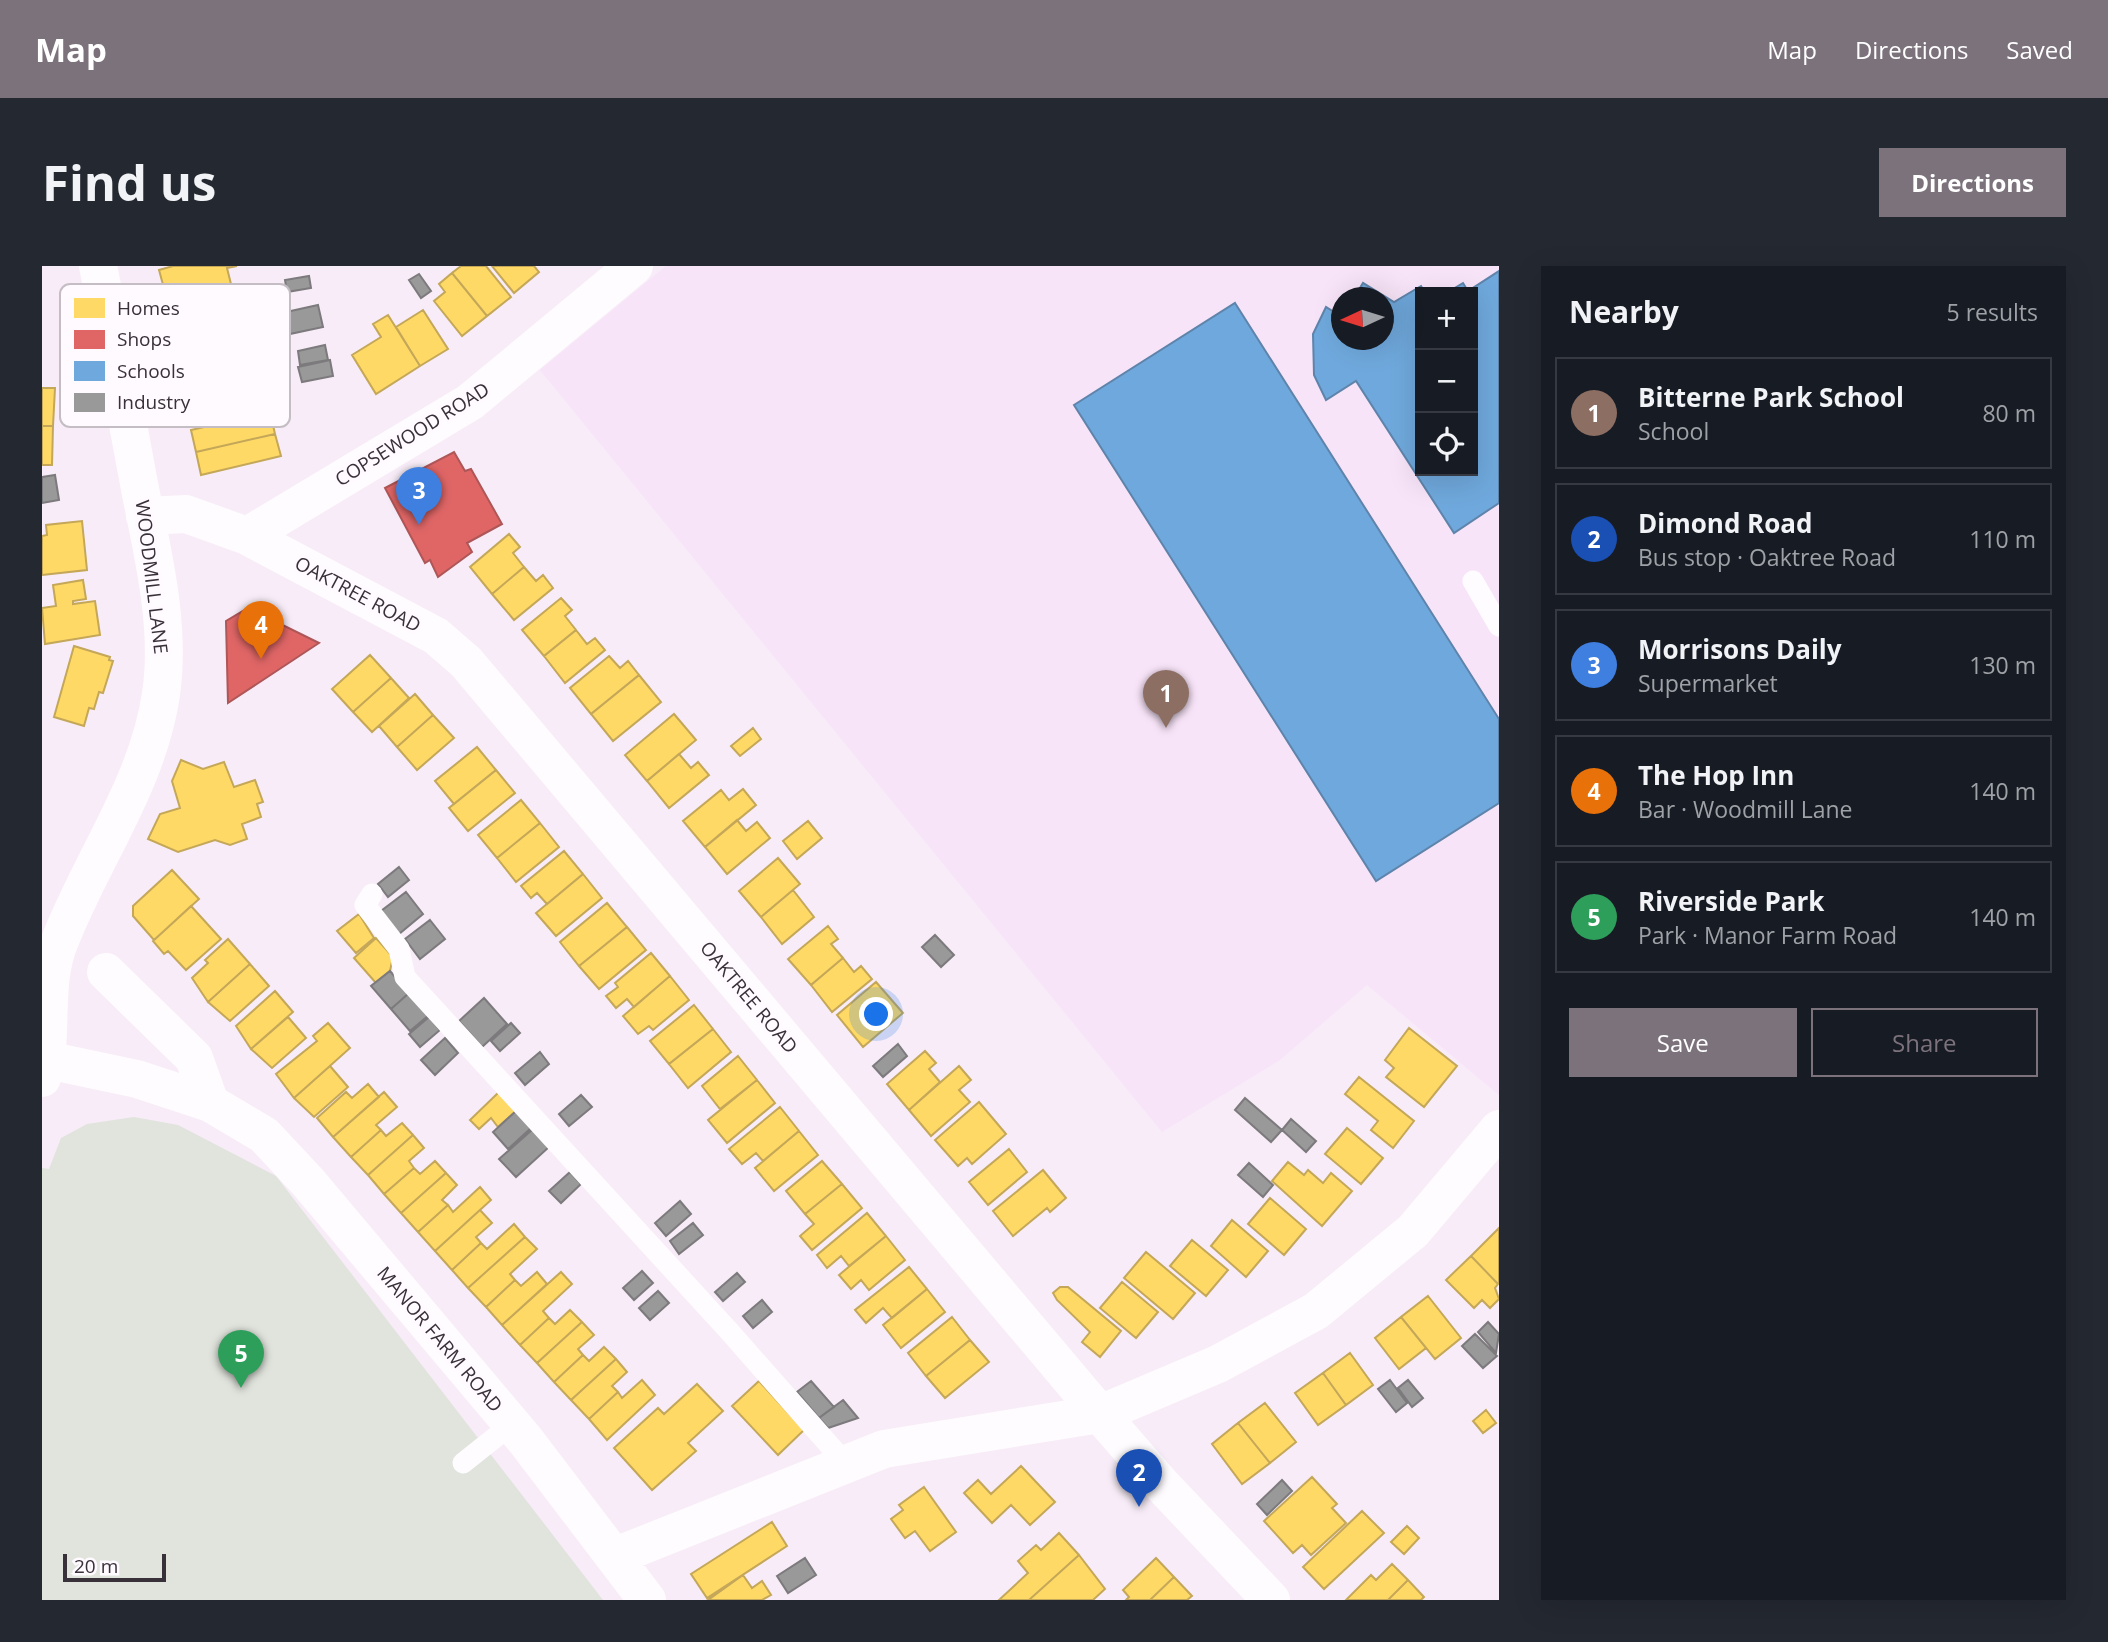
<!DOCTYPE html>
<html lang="en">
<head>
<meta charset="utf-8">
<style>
	body { margin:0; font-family:"Open Sans",sans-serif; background:#242831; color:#f1f3f6 }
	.controls { position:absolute; right:21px; top:21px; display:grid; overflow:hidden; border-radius:0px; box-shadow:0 7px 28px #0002 }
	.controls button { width:63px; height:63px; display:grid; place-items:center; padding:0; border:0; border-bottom:2px solid #363941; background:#171b24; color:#f1f3f6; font:35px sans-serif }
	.compass { position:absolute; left:1289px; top:21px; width:63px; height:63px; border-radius:50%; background:#171b24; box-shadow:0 7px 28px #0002; rotate:266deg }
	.scale { position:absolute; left:21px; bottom:18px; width:103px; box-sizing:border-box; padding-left:7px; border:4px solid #393139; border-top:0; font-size:19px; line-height:24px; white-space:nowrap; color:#393139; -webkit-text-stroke:5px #fffaff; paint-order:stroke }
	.you { position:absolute; left:835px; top:749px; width:24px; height:24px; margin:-18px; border:5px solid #fff; border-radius:50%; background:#1a73e8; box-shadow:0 0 0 10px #1a73e833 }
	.badge { display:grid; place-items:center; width:46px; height:46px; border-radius:50%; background:#7c727c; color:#fff; font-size:23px; font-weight:700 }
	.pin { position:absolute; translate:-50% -58px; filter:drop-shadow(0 2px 4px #0008) }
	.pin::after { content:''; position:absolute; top:37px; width:24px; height:21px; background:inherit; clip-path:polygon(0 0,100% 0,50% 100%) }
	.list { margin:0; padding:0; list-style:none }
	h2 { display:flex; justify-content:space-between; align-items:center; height:91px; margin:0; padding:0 28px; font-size:30px }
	h2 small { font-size:23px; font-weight:400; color:#9ea1a6 }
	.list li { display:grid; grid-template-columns:46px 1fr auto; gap:21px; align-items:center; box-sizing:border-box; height:112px; margin:0 14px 14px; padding:0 14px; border:2px solid #363941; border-radius:0px }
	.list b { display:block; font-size:26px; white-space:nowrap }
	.list p { margin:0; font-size:23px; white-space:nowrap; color:#9ea1a6 }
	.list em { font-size:23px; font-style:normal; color:#9ea1a6 }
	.actions { display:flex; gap:14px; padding:21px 28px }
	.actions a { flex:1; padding:16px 0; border:2px solid #7c727c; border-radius:0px; text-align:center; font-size:24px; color:#7c727c }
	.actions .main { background:#7c727c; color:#fff }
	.icon { flex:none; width:38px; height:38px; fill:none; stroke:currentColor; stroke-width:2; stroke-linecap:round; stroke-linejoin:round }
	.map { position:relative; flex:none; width:1457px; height:1334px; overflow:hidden; border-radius:0px }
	header { display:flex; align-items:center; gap:42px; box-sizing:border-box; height:98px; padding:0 35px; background:#7c727c; color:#fff }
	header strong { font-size:33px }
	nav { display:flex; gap:38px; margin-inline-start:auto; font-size:24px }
	.intro { display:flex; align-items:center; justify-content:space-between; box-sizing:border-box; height:168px; padding:0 42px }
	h1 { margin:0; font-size:49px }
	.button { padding:18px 32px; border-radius:0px; background:#7c727c; color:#fff; font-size:24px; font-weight:700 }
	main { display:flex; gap:42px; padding:0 42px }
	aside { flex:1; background:#171b24; border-radius:0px; box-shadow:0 7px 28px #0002 }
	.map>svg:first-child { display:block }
	.built { fill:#f8e4f8; fill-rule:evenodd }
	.green { fill:#e0e4dc }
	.homes { fill:#ffd966; stroke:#c4a758; stroke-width:2 }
	.shops { fill:#e06666; stroke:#ae5658; stroke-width:2 }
	.schools { fill:#6fa8dc; stroke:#5f84ab; stroke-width:2 }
	.industry { fill:#999; stroke:#7c7a7c; stroke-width:2 }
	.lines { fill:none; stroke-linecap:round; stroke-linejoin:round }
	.service { stroke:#fefcfe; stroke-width:21 }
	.minor { stroke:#fefcfe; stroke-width:38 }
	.tertiary { stroke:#fefcfe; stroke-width:38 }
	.labels { text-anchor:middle; stroke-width:7; stroke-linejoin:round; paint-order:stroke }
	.street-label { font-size:19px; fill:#393139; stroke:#fffaff }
	.key { fill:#fffaff; stroke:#c4bec4; stroke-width:2 }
	.key-label { font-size:19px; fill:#393139 }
</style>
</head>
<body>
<header>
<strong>Map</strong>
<nav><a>Map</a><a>Directions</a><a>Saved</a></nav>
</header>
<div class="intro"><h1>Find us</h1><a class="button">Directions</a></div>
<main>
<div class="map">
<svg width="1457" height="1334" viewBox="0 0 1457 1334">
	<rect width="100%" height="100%" fill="#f7ecf7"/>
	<path class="built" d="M 624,0 L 1457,0 L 1457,829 L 1325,719 L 1238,794 L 1120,866 L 498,104 ZM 1378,26 L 1431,26 L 1431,205 L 1378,205 ZM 1300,32 L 1342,32 L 1342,74 L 1300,74 Z"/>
	<path class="green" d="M 92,851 L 136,859 L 234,910 L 561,1334 L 0,1334 L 0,902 L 7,903 L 19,872 L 45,858 Z"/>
	<path class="homes" d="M 131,0 L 195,0 L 185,2 L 189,18 L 169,23 L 171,28 L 143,35 L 140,22 L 123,26 L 117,4 Z
		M 419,0 L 444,0 L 469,31 L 445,50 L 410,7 Z
		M 450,0 L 492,0 L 497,6 L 472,27 Z
		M 410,7 L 445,50 L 420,70 L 392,35 L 403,26 L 397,18 Z
		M 381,44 L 406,83 L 378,100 L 354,61 Z
		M 346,49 L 378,100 L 334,128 L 310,89 L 339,71 L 331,58 Z
		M 0,122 L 13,122 L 11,160 L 0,160 Z
		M 228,146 L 233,168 L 154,186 L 149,164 Z
		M 0,160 L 11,160 L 10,199 L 0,199 Z
		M 233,168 L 239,190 L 159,209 L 154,186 Z
		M 40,255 L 45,304 L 0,309 L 0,270 L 5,269 L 4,259 Z
		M 467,268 L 478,281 L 471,287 L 482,301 L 450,328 L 428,301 Z
		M 482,301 L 494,315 L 501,309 L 511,322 L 472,354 L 450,328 Z
		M 41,314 L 44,333 L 31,335 L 31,338 L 53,335 L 58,369 L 3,378 L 0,342 L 14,340 L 11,319 Z
		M 519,332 L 530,344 L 523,350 L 534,364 L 502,390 L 480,364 Z
		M 534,364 L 545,378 L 553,372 L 563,384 L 523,417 L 502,390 Z
		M 32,380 L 68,391 L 67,394 L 71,395 L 61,427 L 57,426 L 52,443 L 47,442 L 42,460 L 12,451 Z
		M 328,389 L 349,412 L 311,446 L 290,423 Z
		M 567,390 L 578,402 L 586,395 L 597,409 L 549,448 L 528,422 Z
		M 597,409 L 619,436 L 571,475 L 549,448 Z
		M 349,412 L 367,432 L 330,466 L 311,446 Z
		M 373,428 L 391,449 L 355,481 L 337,460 Z
		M 632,448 L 654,474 L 605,515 L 583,489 Z
		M 391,449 L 412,472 L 375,504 L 355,481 Z
		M 711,462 L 719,473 L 698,490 L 689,480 Z
		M 435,481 L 454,504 L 412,538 L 393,515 Z
		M 637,488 L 649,502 L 656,496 L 667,509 L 627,542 L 605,515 Z
		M 139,494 L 161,503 L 182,496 L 192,521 L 213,514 L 221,536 L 215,538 L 219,551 L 200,558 L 205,573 L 188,579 L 173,574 L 136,586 L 106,573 L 118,548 L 138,542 L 130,515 Z
		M 454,504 L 473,527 L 426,565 L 407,542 Z
		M 701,523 L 714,539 L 663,581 L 641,555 L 679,524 L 687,534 Z
		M 479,534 L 498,557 L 455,592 L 436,569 Z
		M 695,554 L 704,565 L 715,556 L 728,572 L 685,608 L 663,581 Z
		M 766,555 L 780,572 L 755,593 L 741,575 Z
		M 498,557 L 517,581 L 474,616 L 455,592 Z
		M 522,585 L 541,608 L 505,638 L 495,627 L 489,632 L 479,620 Z
		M 736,592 L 758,618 L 719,651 L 697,625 Z
		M 130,604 L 157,633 L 112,674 L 91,650 L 91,640 Z
		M 541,608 L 560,632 L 514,670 L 494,647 Z
		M 751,624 L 772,651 L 740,678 L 719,651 Z
		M 565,637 L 585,661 L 537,700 L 518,676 Z
		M 149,640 L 179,673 L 144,704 L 126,685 L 122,688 L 111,675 Z
		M 317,648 L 332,672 L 314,687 L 295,665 Z
		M 786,660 L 796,673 L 789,678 L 801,692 L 769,719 L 746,693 Z
		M 585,661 L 604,684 L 557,723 L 537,700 Z
		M 334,672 L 351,691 L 348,705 L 334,717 L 312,692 Z
		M 186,673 L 208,698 L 166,736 L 150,712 L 166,697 L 163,694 Z
		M 609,687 L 628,710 L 592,741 L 585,733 L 574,742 L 564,730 L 576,721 L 573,717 Z
		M 801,692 L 812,706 L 819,700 L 830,713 L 790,746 L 769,719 Z
		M 208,698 L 227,720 L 188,755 L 166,736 Z
		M 628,710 L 647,734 L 611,764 L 607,760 L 596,768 L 581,750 Z
		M 834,716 L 861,747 L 821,781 L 795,749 Z
		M 233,725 L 251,746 L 209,783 L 194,760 Z
		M 652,739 L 671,763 L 627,798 L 608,775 Z
		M 246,751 L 264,772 L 230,802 L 209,783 Z
		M 286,757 L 308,782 L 252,832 L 234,808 L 275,775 L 271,770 Z
		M 1367,762 L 1415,800 L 1382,841 L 1344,811 L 1352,802 L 1343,794 Z
		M 671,763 L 689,786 L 646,822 L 627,798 Z
		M 883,785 L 894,797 L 887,803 L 898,816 L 867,844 L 845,818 Z
		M 696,790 L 715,814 L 678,843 L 660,820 Z
		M 288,800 L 306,821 L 272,851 L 252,832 Z
		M 917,800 L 929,814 L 917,824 L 928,836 L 889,870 L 867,844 Z
		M 1317,811 L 1372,855 L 1351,882 L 1329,864 L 1336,855 L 1303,828 Z
		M 715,814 L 733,837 L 685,877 L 666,854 Z
		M 326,818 L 337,831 L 291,871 L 275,852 L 304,826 L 310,832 Z
		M 342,826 L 355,841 L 334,859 L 339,864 L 309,891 L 291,871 Z
		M 457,826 L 474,845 L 456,861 L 449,852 L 437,863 L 428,854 Z
		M 937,836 L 964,868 L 930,898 L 925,892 L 916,900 L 893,874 Z
		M 738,841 L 757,865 L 721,895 L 714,887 L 700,898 L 687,883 Z
		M 360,857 L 371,869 L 326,909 L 309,891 L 339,864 L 344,870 Z
		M 1305,862 L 1341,892 L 1319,918 L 1283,888 Z
		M 757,865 L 776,889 L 732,925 L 713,902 Z
		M 371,869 L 382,882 L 367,895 L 372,902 L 342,928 L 326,909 Z
		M 967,883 L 985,906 L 946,939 L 927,916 Z
		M 393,895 L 404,907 L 359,947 L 342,928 L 372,902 L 378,908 Z
		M 780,895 L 800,918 L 763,948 L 744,925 Z
		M 1246,896 L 1262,909 L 1266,904 L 1281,917 L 1289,907 L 1310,925 L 1280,960 L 1230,915 Z
		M 1001,904 L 1024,932 L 1008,946 L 1005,942 L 971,970 L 951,945 Z
		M 404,907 L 415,919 L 400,934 L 406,939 L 376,966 L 359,947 Z
		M 800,918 L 820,942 L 770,984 L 758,970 L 772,958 L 763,948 Z
		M 438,921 L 449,934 L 393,985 L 376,966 L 406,939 L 411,946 Z
		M 1228,932 L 1264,963 L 1242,989 L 1206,958 Z
		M 438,944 L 450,957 L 434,971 L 439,977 L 410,1004 L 393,985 Z
		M 825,947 L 844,970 L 807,1000 L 799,990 L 785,1002 L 775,989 Z
		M 1190,954 L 1226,985 L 1204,1011 L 1169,980 Z
		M 472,958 L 483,971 L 426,1022 L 410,1004 L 439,977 L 445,983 Z
		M 1457,962 L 1457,1017 L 1456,1018 L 1429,990 Z
		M 844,970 L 863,994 L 827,1024 L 819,1014 L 809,1023 L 797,1009 Z
		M 483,971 L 495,983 L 468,1008 L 473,1014 L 444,1041 L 426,1022 Z
		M 1150,974 L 1186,1004 L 1164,1030 L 1128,1000 Z
		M 1104,986 L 1153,1027 L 1131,1053 L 1082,1012 Z
		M 1429,990 L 1456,1018 L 1453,1022 L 1457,1033 L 1448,1042 L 1440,1034 L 1432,1042 L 1404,1014 Z
		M 867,1001 L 885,1023 L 850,1052 L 841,1042 L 824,1057 L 813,1044 Z
		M 495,1006 L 505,1018 L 460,1059 L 444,1041 L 473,1014 L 479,1020 Z
		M 519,1006 L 530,1018 L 501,1045 L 507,1052 L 478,1079 L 460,1059 Z
		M 1080,1016 L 1116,1046 L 1094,1072 L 1058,1042 Z
		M 1018,1021 L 1026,1021 L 1079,1065 L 1058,1091 L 1040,1076 L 1048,1066 L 1015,1034 L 1011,1027 Z
		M 885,1023 L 903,1046 L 859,1082 L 841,1059 Z
		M 1386,1030 L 1419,1072 L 1393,1093 L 1359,1051 Z
		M 528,1044 L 540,1056 L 495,1097 L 478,1079 L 507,1052 L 513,1058 Z
		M 910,1051 L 928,1074 L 884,1110 L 866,1087 Z
		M 1359,1051 L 1384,1082 L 1357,1103 L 1333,1072 Z
		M 540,1056 L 552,1069 L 536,1083 L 541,1089 L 512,1116 L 495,1097 Z
		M 928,1074 L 947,1096 L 903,1132 L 884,1110 Z
		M 562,1081 L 574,1093 L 529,1134 L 512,1116 L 541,1089 L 547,1095 Z
		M 1308,1087 L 1331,1119 L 1304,1139 L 1281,1107 Z
		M 574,1093 L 585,1106 L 570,1120 L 576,1126 L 547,1153 L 529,1134 Z
		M 1281,1107 L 1304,1139 L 1276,1159 L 1253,1127 Z
		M 600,1114 L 613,1129 L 565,1174 L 547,1153 L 576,1126 L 580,1132 Z
		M 717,1115 L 762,1164 L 736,1189 L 690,1140 Z
		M 655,1118 L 681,1145 L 646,1177 L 654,1185 L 610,1224 L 572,1182 L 616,1142 L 622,1148 Z
		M 1223,1137 L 1254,1176 L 1228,1197 L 1196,1157 Z
		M 1444,1144 L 1454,1157 L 1441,1167 L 1431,1155 Z
		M 1196,1157 L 1228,1197 L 1200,1218 L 1170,1178 Z
		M 979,1200 L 1013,1236 L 988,1259 L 969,1239 L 950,1257 L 922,1227 L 936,1214 L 949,1228 Z
		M 1270,1211 L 1295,1238 L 1290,1242 L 1304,1257 L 1269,1289 L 1260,1279 L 1251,1287 L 1222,1255 Z
		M 882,1221 L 914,1266 L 888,1285 L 873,1265 L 863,1272 L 849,1253 L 861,1244 L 857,1239 Z
		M 1320,1245 L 1342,1267 L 1282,1323 L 1261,1301 Z
		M 730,1256 L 745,1280 L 665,1332 L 649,1308 Z
		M 1365,1260 L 1377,1272 L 1362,1288 L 1349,1276 Z
		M 1017,1267 L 1037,1289 L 987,1334 L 957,1334 L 986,1307 L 976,1295 L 994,1279 L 999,1284 Z
		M 1037,1289 L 1063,1323 L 1051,1334 L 987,1334 Z
		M 1114,1292 L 1132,1311 L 1108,1334 L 1084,1334 L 1087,1331 L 1081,1324 Z
		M 1350,1298 L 1366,1314 L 1346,1334 L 1304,1334 L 1329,1309 L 1334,1314 Z
		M 701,1309 L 710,1322 L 720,1315 L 729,1329 L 720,1334 L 666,1334 Z
		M 1132,1311 L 1150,1330 L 1145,1334 L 1108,1334 Z
		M 1366,1314 L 1382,1331 L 1379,1334 L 1346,1334 Z"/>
	<path class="shops" d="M 412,186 L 423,205 L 429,203 L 460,258 L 425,277 L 430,286 L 396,311 L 388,294 L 383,297 L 343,222 Z
		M 206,342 L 277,377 L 186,437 L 184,355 Z"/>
	<path class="schools" d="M 1457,5 L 1457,237 L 1412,267 L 1314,115 L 1284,134 L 1272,109 L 1271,68 L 1284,41 L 1300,51 L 1300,74 L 1342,74 L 1342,32 L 1312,32 L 1321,17 L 1352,36 L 1379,20 L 1383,26 L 1378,26 L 1378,205 L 1431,205 L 1431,26 L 1406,26 L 1421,17 L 1426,25 Z
		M 1193,37 L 1457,453 L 1457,537 L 1334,615 L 1032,139 Z"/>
	<path class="industry" d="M 377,8 L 389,25 L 379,32 L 367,14 Z
		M 267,10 L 269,22 L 245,26 L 243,14 Z
		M 276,39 L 281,61 L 248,68 L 244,46 Z
		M 283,79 L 286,94 L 258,99 L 256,85 Z
		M 288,94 L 291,110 L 260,116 L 256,101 Z
		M 13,209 L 17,234 L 0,237 L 0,211 Z
		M 357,601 L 367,614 L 346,631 L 336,618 Z
		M 364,626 L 381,648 L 357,668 L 339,645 Z
		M 388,654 L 403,673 L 378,693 L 363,673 Z
		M 893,669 L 912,689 L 899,701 L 880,681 Z
		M 348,705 L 367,727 L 349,743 L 329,720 Z
		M 367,727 L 387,749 L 368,765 L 349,743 Z
		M 442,732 L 465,758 L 440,781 L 417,755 Z
		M 387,751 L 398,764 L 378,781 L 367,768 Z
		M 469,757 L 478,767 L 458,785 L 449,775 Z
		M 403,772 L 416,787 L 393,809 L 379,794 Z
		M 856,778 L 865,790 L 841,811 L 831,800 Z
		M 498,786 L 507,798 L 483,819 L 473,807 Z
		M 539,829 L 550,841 L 527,860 L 517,848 Z
		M 1203,832 L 1240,864 L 1229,876 L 1193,844 Z
		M 474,845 L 489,862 L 466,883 L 451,866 Z
		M 1249,853 L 1274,875 L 1264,886 L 1240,864 Z
		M 491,863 L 507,881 L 474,911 L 457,893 Z
		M 1207,897 L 1231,919 L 1221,931 L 1196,909 Z
		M 528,906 L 539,918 L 519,937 L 507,925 Z
		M 638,935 L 649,948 L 624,970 L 613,957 Z
		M 651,957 L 661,969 L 637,988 L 628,975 Z
		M 600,1005 L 611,1017 L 592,1034 L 581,1022 Z
		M 695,1007 L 703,1016 L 681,1035 L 673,1026 Z
		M 616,1025 L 627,1037 L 608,1054 L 597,1042 Z
		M 720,1034 L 730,1046 L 711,1062 L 701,1050 Z
		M 1446,1056 L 1457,1068 L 1454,1087 L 1436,1066 Z
		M 1433,1068 L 1455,1090 L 1441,1102 L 1420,1080 Z
		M 1348,1114 L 1365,1137 L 1354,1146 L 1336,1123 Z
		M 1366,1114 L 1381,1132 L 1370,1141 L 1356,1122 Z
		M 769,1115 L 792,1141 L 777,1152 L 755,1126 Z
		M 801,1134 L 816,1152 L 786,1162 L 777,1152 Z
		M 1240,1214 L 1250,1225 L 1225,1249 L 1215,1238 Z
		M 763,1292 L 774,1309 L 746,1327 L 735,1310 Z"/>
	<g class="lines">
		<path class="service" d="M 1431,315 L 1457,360
			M 330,628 L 323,639 L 357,683 L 363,711 L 687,1065 L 804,1198
			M 421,1197 L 470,1158"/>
		<path class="minor" d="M 103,250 L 144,248 L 205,270 L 394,370 L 424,396 L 1058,1148 L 1118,1217 L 1229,1334
			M 205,270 L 428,136 L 592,0
			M 64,706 L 152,792 L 168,837
			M 5,794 L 95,813 L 168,837 L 222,869 L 266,916 L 484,1175 L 605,1334
			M 574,1290 L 842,1183 L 1058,1148 L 1176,1098 L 1274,1045 L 1371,965 L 1457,863"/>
		<path class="tertiary" d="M 0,812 C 12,768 0,721 17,677 C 49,594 106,518 119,428 C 129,361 111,289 98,223 C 84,149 71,74 56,0"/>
	</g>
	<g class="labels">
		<g class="street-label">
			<text transform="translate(370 168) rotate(-32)" y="7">COPSEWOOD ROAD</text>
			<text transform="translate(110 311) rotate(83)" y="7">WOODMILL LANE</text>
			<text transform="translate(316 328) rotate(28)" y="7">OAKTREE ROAD</text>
			<text transform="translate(707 731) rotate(50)" y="7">OAKTREE ROAD</text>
			<text transform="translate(398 1073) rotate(50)" y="7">MANOR FARM ROAD</text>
		</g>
	</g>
	<rect x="18" y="18" width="230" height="143" rx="10" class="key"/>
	<rect x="32" y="32" width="31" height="20" fill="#ffd966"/>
	<rect x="32" y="64" width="31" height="19" fill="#e06666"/>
	<rect x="32" y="95" width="31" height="20" fill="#6fa8dc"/>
	<rect x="32" y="127" width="31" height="19" fill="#999"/>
	<g class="key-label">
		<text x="75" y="49">Homes</text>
		<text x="75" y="80">Shops</text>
		<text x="75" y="112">Schools</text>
		<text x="75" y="143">Industry</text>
	</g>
</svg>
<div class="controls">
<button>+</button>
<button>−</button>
<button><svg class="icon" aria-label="locate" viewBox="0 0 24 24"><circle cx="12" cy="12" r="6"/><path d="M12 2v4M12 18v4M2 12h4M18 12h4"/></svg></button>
</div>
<svg class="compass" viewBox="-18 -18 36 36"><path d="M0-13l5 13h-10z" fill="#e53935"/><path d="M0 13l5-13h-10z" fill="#9ea1a6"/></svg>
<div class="scale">20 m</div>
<div class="you"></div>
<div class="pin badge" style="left:1124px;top:462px;background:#8d6e63">1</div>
<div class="pin badge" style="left:1097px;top:1241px;background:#1a4fb4">2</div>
<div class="pin badge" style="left:377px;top:259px;background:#3f7fe0">3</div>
<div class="pin badge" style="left:219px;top:393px;background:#e8710a">4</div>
<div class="pin badge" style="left:199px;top:1122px;background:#2e9e5b">5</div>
</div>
<aside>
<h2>Nearby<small>5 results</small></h2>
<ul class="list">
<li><span class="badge" style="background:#8d6e63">1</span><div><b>Bitterne Park School</b><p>School</p></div><em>80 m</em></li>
<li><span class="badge" style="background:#1a4fb4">2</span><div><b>Dimond Road</b><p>Bus stop · Oaktree Road</p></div><em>110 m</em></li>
<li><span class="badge" style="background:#3f7fe0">3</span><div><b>Morrisons Daily</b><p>Supermarket</p></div><em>130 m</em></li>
<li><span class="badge" style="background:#e8710a">4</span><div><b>The Hop Inn</b><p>Bar · Woodmill Lane</p></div><em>140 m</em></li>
<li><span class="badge" style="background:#2e9e5b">5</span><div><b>Riverside Park</b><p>Park · Manor Farm Road</p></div><em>140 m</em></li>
</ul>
<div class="actions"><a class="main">Save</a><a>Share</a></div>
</aside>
</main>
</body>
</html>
